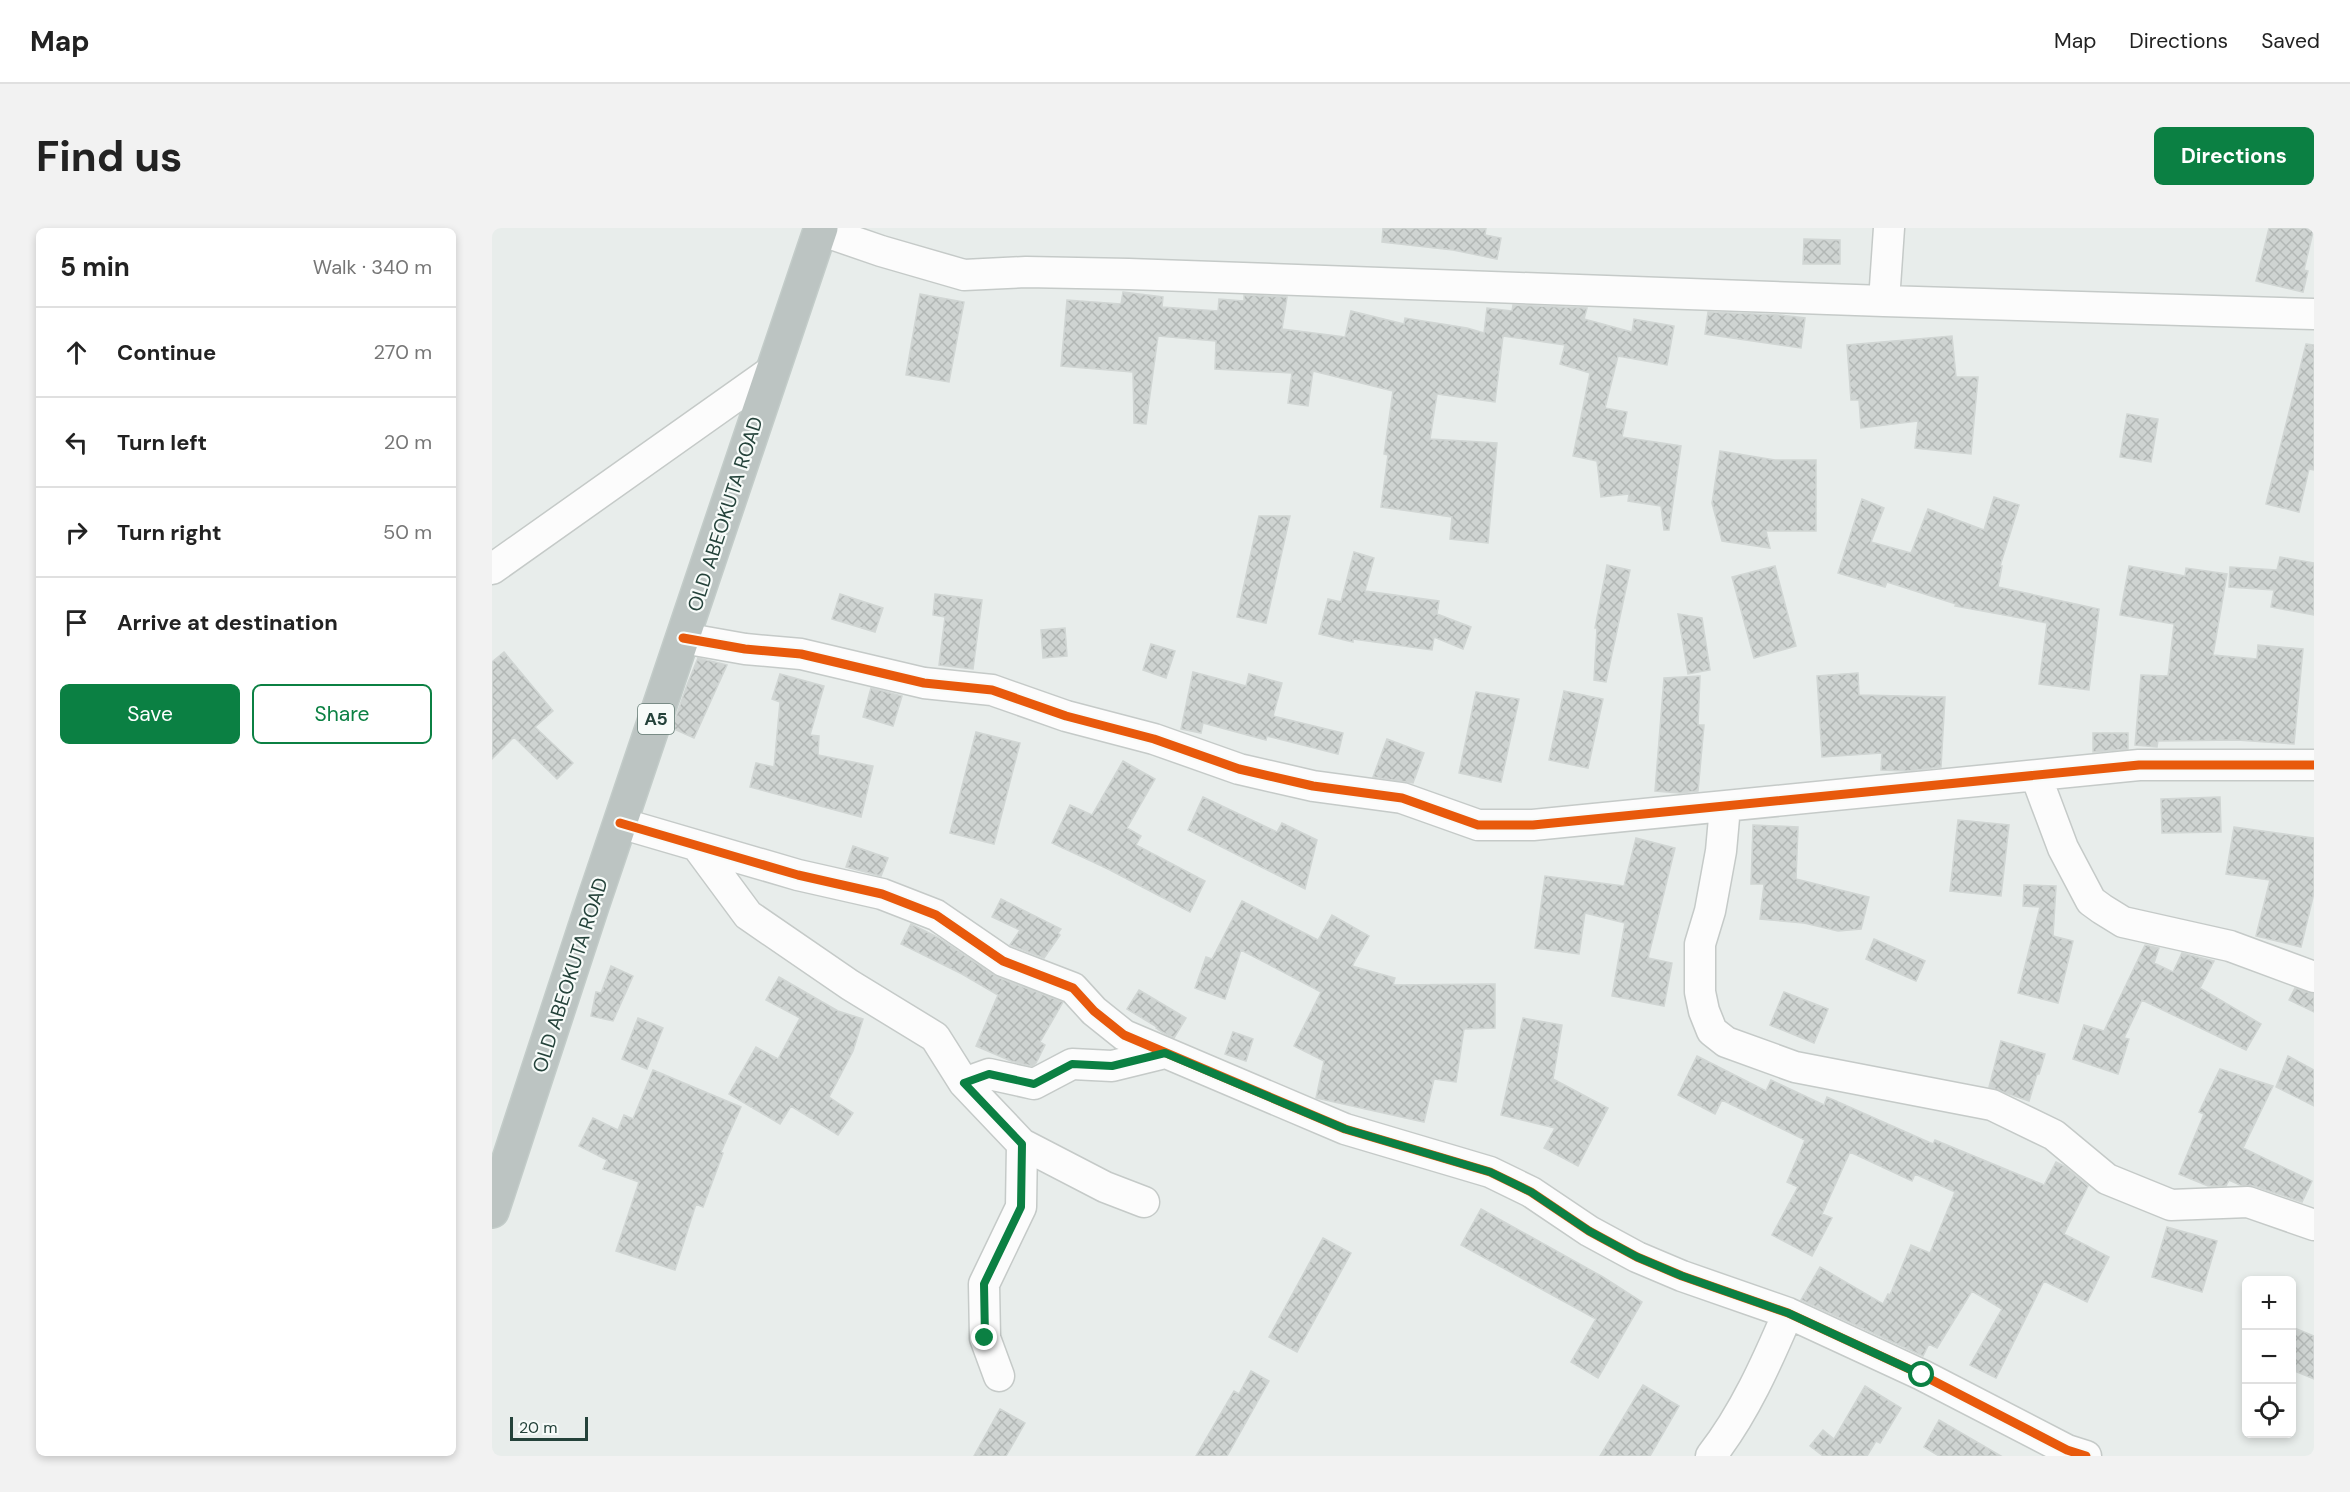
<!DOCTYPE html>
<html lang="en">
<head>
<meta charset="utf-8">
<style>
	body { margin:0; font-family:"DM Sans",sans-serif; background:#f2f2f2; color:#222 }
	.controls { position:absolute; right:18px; bottom:18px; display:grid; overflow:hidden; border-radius:9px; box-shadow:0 3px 9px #0003 }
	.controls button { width:54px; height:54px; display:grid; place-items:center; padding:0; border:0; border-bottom:2px solid #e0e0e0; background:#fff; color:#222; font:30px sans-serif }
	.scale { position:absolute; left:18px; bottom:15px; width:78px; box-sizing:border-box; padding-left:6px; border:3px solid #24423a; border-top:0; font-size:16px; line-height:21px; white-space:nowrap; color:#24423a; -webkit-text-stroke:4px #f7fbf9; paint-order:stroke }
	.stop { position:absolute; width:18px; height:18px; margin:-14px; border:4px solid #0b8043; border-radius:50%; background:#fff }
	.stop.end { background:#0b8043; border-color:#fff; box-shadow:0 2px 6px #0008 }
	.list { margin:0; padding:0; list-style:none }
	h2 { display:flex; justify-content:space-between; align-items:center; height:78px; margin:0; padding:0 24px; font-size:26px }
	h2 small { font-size:20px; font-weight:400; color:#767676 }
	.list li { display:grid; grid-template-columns:39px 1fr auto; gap:18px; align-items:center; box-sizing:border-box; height:90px; padding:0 24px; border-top:2px solid #e0e0e0 }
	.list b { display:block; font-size:22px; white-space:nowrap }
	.list em { font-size:20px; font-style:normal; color:#767676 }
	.actions { display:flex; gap:12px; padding:18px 24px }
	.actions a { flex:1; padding:14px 0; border:2px solid #0b8043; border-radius:9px; text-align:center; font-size:21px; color:#0b8043 }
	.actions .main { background:#0b8043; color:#fff }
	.icon { flex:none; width:33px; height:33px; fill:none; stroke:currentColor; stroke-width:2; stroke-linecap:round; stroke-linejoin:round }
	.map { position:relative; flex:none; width:1822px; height:1228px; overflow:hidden; border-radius:9px }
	header { display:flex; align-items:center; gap:36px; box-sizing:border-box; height:84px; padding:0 30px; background:#fff; border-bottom:2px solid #e0e0e0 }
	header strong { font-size:28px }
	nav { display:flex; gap:33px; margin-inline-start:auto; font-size:21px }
	.intro { display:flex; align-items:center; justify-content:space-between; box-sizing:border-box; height:144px; padding:0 36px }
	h1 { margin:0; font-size:42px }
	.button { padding:15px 27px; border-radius:9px; background:#0b8043; color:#fff; font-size:21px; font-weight:700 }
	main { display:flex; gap:36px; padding:0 36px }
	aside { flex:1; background:#fff; border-radius:9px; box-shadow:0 3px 9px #0003 }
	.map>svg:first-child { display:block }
	.building { fill:url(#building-cross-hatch); stroke:#d1d6d4; stroke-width:1.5 }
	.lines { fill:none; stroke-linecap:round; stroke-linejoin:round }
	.minor-casing { stroke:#c5cac8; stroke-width:33 }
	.highway-casing { stroke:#c3ccc9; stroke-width:36 }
	.minor { stroke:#fcfcfc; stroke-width:30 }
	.highway { stroke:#bcc4c2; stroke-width:33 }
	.cycleway-casing { stroke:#f7fbf9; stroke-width:13 }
	.cycleway { stroke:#e8590c; stroke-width:9 }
	.route { stroke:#0b8043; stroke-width:8 }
	.labels { text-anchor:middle; stroke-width:4.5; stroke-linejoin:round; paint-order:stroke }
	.shield { fill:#f7fbf9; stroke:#637a73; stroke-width:1.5 }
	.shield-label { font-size:18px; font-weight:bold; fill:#24423a }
	.street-label { font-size:20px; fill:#24423a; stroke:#f7fbf9 }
</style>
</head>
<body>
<header>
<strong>Map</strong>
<nav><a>Map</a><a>Directions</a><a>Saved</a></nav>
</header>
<div class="intro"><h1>Find us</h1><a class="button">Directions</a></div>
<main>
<aside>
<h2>5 min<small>Walk · 340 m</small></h2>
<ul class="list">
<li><svg class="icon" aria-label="ahead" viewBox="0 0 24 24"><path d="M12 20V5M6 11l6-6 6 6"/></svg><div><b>Continue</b></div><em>270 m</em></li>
<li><svg class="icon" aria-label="left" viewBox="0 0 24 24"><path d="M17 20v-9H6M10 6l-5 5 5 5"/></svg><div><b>Turn left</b></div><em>20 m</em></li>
<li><svg class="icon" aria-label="right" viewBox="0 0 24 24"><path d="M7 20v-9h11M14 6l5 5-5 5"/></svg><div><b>Turn right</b></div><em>50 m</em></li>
<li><svg class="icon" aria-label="arrive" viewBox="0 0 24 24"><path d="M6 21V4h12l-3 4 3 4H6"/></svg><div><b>Arrive at destination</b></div></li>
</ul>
<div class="actions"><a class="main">Save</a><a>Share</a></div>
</aside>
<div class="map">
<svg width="1822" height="1228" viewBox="0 0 1822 1228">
	<defs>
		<pattern id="building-cross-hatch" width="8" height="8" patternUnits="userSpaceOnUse" patternTransform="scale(1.5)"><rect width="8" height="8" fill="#cfd4d2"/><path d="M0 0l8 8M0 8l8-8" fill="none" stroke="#b2b7b5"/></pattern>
	</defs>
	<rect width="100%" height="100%" fill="#e8edeb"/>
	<path class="building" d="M 891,0 L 994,0 L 993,7 L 1009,10 L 1005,31 L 961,22 L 890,14 Z
		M 1777,0 L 1822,0 L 1812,42 L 1816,43 L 1811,64 L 1764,53 Z
		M 1312,11 L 1348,12 L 1348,36 L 1311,36 Z
		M 631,64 L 671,69 L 670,79 L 726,83 L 727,71 L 752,73 L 752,67 L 795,69 L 790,101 L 853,109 L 859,83 L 912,96 L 913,90 L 975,100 L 992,105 L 995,80 L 1020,83 L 1021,77 L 1095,80 L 1092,91 L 1140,104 L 1142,91 L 1182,98 L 1175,137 L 1126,128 L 1113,180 L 1135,184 L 1130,209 L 1189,218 L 1177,302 L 1172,302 L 1169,278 L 1136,273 L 1137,266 L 1109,269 L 1105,233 L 1081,228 L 1098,145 L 1068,136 L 1073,117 L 1011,108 L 1003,174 L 945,166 L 938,211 L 1005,215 L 996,315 L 958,311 L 960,289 L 889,279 L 896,227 L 892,226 L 901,163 L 821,143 L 816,178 L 796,175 L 800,145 L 723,141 L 724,113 L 666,108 L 654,196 L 642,195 L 641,144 L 569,138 L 575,72 L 629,76 Z
		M 428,66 L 472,74 L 457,154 L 414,147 Z
		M 1216,84 L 1288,87 L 1313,90 L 1309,120 L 1213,106 Z
		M 1460,108 L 1464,149 L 1486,149 L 1479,226 L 1423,220 L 1426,193 L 1369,200 L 1367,172 L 1359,172 L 1355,117 Z
		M 1814,116 L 1822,117 L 1822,242 L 1817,241 L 1807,284 L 1774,276 Z
		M 1635,186 L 1666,191 L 1659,234 L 1628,229 Z
		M 1228,223 L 1283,232 L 1324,232 L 1324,303 L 1274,303 L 1278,320 L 1230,313 L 1220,275 Z
		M 1502,269 L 1527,277 L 1508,338 L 1510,338 L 1506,359 L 1607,381 L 1597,462 L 1547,456 L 1555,395 L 1463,378 L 1464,376 L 1395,354 L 1393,359 L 1346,345 L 1370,271 L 1392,280 L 1379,314 L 1419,325 L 1436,281 L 1492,302 Z
		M 767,288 L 798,288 L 774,395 L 745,389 Z
		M 862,324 L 882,330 L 873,363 L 947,373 L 945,386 L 979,399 L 971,421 L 942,409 L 940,422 L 861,411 L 861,414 L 827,406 L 836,371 L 849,374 Z
		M 1788,329 L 1822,335 L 1822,387 L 1779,379 L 1782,362 L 1737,359 L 1738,339 L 1785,342 Z
		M 1115,337 L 1138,342 L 1114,454 L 1102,452 L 1105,400 L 1103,400 Z
		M 1283,338 L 1304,418 L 1262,430 L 1240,349 Z
		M 1637,338 L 1693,348 L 1694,340 L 1735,346 L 1721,427 L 1765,431 L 1766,417 L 1811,421 L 1802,516 L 1745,512 L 1666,513 L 1665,519 L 1643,517 L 1649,447 L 1676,448 L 1682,396 L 1628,387 Z
		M 348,366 L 391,380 L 383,404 L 340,391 Z
		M 443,366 L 490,372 L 481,441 L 447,437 L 453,389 L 441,387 Z
		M 1186,386 L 1210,390 L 1218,442 L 1196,446 Z
		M 573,400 L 575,428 L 551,430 L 549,402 Z
		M 659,416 L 683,423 L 674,450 L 651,442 Z
		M 12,424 L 61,483 L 43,499 L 81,535 L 65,551 L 22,509 L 0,531 L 0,434 Z
		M 206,430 L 235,437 L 202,510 L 180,500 L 195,457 Z
		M 701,444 L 754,458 L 757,446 L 790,455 L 781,488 L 851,505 L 846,526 L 775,508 L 774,512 L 711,495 L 709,505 L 689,501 Z
		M 1366,445 L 1367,467 L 1453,469 L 1449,539 L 1415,543 L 1389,542 L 1390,525 L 1330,529 L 1325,448 Z
		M 288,446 L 332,458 L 318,507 L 327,508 L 326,527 L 381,538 L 369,589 L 258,559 L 264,535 L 282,539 L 288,474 L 280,471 Z
		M 1208,448 L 1206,497 L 1212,497 L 1206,563 L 1188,565 L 1163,563 L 1172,450 Z
		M 379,460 L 410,468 L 401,498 L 371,489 Z
		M 1072,463 L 1111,471 L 1096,540 L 1057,532 Z
		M 984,464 L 1027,471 L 1009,554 L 967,545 Z
		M 484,504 L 528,515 L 502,616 L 458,605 Z
		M 1601,505 L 1636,505 L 1636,521 L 1601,524 Z
		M 895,511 L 932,525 L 921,555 L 881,549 Z
		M 631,533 L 663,551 L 635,600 L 649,608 L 644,617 L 713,653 L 698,684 L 616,641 L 560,615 L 578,577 L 600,587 Z
		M 711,569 L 785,604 L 790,595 L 825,612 L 813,661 L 696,602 Z
		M 1728,569 L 1729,604 L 1670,605 L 1669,571 Z
		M 1466,592 L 1517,597 L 1509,668 L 1458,663 Z
		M 1261,597 L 1306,599 L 1304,651 L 1377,669 L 1369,701 L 1346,703 L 1312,695 L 1268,691 L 1272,656 L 1259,656 Z
		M 1742,599 L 1822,610 L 1822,665 L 1809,719 L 1764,708 L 1778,652 L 1734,646 Z
		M 1144,610 L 1183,620 L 1156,730 L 1180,735 L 1172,778 L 1120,768 L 1133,695 L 1093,685 L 1087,726 L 1043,720 L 1053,648 L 1132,658 Z
		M 361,618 L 396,630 L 389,648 L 354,639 Z
		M 1532,657 L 1564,658 L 1561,708 L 1581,713 L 1566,775 L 1526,765 L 1548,679 L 1531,678 Z
		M 509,671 L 569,701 L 566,705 L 568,707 L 552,730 L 518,717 L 528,702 L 500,689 Z
		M 750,673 L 826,712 L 840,687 L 877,708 L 860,738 L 903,750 L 901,757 L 1003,756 L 1003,800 L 972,801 L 964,854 L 942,851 L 932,894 L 824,870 L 832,833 L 802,818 L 829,764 L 749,722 L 733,771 L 703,760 L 714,729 L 720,731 Z
		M 419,696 L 445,709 L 505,749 L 571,774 L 548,814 L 553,817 L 544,835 L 540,838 L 519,833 L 484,818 L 506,767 L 470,746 L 409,716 Z
		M 1382,711 L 1433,733 L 1424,753 L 1374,731 Z
		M 1653,717 L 1667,720 L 1662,735 L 1681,744 L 1690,725 L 1722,733 L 1708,760 L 1769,796 L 1754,822 L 1650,772 L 1632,810 L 1637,811 L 1626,846 L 1581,831 L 1592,797 L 1612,803 Z
		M 119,738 L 141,748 L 121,793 L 99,788 L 104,764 L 109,765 Z
		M 287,749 L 346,783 L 371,791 L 361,823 L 337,869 L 361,885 L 346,907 L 299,878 L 288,896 L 237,866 L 264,819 L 286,831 L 308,790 L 274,772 Z
		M 1803,760 L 1822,766 L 1822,784 L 1797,772 Z
		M 647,762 L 694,790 L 682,810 L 670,804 L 664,800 L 665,799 L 635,781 Z
		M 1292,764 L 1336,781 L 1322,815 L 1278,797 Z
		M 146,790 L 171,800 L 155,841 L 130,831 Z
		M 1031,790 L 1070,797 L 1061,851 L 1116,880 L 1086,938 L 1052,920 L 1063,900 L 1009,887 Z
		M 741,804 L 761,811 L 754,833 L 733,826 Z
		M 1509,813 L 1553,826 L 1547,846 L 1545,846 L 1537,873 L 1497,859 Z
		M 1205,828 L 1274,863 L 1279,852 L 1332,877 L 1335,869 L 1441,916 L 1443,912 L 1552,957 L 1564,934 L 1572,938 L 1596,958 L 1572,1006 L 1617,1029 L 1595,1074 L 1552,1053 L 1504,1150 L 1478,1137 L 1510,1081 L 1480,1063 L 1445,1120 L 1437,1116 L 1431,1128 L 1309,1072 L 1328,1039 L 1391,1076 L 1396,1066 L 1398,1067 L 1419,1017 L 1438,1025 L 1463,964 L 1423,946 L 1420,953 L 1358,924 L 1330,986 L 1340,990 L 1320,1028 L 1280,1007 L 1306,959 L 1295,954 L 1313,912 L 1230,872 L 1223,886 L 1186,867 Z
		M 1796,828 L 1822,842 L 1822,878 L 1784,859 Z
		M 1728,841 L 1781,858 L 1751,920 L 1820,953 L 1810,974 L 1762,958 L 1748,957 L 1737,952 L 1734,958 L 1716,958 L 1687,946 L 1712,886 L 1707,884 Z
		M 161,842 L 249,879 L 229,924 L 231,925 L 211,979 L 204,976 L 183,1042 L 124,1023 L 147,954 L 111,941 L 115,932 L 87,918 L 101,890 L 126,902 L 132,887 L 141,891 Z
		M 989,981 L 1111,1049 L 1150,1074 L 1106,1150 L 1079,1134 L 1104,1091 L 969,1017 Z
		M 1675,999 L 1725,1013 L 1710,1064 L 1660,1049 Z
		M 831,1010 L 859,1025 L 805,1124 L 777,1109 Z
		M 1800,1099 L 1822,1108 L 1822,1151 L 1800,1142 Z
		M 759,1143 L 777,1153 L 735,1228 L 704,1228 L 742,1163 L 747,1166 Z
		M 1151,1157 L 1187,1178 L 1158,1228 L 1108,1228 Z
		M 1373,1158 L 1409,1180 L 1388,1215 L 1384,1213 L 1375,1228 L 1331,1228 L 1318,1218 L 1331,1202 L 1342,1211 Z
		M 508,1181 L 533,1195 L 514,1228 L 482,1228 Z
		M 1447,1192 L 1509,1228 L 1447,1228 L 1432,1219 Z"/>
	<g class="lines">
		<defs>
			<path id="minor" d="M 328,2 L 389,23 L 472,47 L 534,44 L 637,46 L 1392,73 L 1822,86
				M 1392,73 L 1397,0
				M 0,341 L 281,142
				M 191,410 L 253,421 L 309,426 L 432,455 L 500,462 L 574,488 L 662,511 L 747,541 L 821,558 L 910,570 L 986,597 L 1041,597 L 1647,537 L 1822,537
				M 1544,548 L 1571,620 L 1599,673 L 1610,681 L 1631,694 L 1738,718 L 1822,749
				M 1233,579 L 1229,623 L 1218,683 L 1208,716 L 1208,764 L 1212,783 L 1220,803 L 1234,814 L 1303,839 L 1500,877 L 1562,907 L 1615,951 L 1679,977 L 1756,974 L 1822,997
				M 128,595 L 306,647 L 390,666 L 444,687 L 511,733 L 581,760 L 602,783 L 632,807 L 853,901 L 998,944 L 1039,964 L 1097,1003 L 1145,1029 L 1190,1048 L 1296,1085 L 1430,1147 L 1575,1222 L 1594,1228
				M 205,618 L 256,687 L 358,757 L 443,809 L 472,855 L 530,916 L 613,959 L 652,974
				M 472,855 L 497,846 L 542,856 L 580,836 L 620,838 L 673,825
				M 507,1148 L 493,1110 L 492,1056 L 529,979 L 530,916
				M 1219,1228 C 1252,1186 1275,1134 1296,1085"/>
			<path id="highway" d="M 0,983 L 100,678 L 329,0"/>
		</defs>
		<use href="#minor" class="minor-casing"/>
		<use href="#highway" class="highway-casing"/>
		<use href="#minor" class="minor"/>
		<use href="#highway" class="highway"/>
		<defs>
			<path id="cycleway" d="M 191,410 L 253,421 L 309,426 L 432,455 L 500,462 L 574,488 L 662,511 L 747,541 L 821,558 L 910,570 L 986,597 L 1041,597 L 1647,537 L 1822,537
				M 128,595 L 306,647 L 390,666 L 444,687 L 511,733 L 581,760 L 602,783 L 632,807 L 853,901 L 998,944 L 1039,964 L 1097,1003 L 1145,1029 L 1190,1048 L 1296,1085 L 1430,1147 L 1575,1222 L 1594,1228"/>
		</defs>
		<use href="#cycleway" class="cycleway-casing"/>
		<use href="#cycleway" class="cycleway"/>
	</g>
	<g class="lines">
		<path class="route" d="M 493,1110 L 492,1056 L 529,979 L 530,916 L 472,855 L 497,846 L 542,856 L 580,836 L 620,838 L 673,825 L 853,901 L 998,944 L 1039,964 L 1097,1003 L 1145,1029 L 1190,1048 L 1296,1085 L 1430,1147"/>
	</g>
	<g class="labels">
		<rect class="shield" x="146" y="476" width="36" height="30" rx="4.5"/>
		<g class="shield-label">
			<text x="164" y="497">A5</text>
		</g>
		<g class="street-label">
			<text transform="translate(233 286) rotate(-72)" y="7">OLD ABEOKUTA ROAD</text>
			<text transform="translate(78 747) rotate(-72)" y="7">OLD ABEOKUTA ROAD</text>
		</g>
	</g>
</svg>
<div class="controls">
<button>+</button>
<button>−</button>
<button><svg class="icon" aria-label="locate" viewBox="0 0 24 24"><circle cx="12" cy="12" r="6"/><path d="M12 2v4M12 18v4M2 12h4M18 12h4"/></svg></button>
</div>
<div class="scale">20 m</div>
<div class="stop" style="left:1430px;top:1147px"></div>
<div class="stop end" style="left:493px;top:1110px"></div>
</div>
</main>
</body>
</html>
